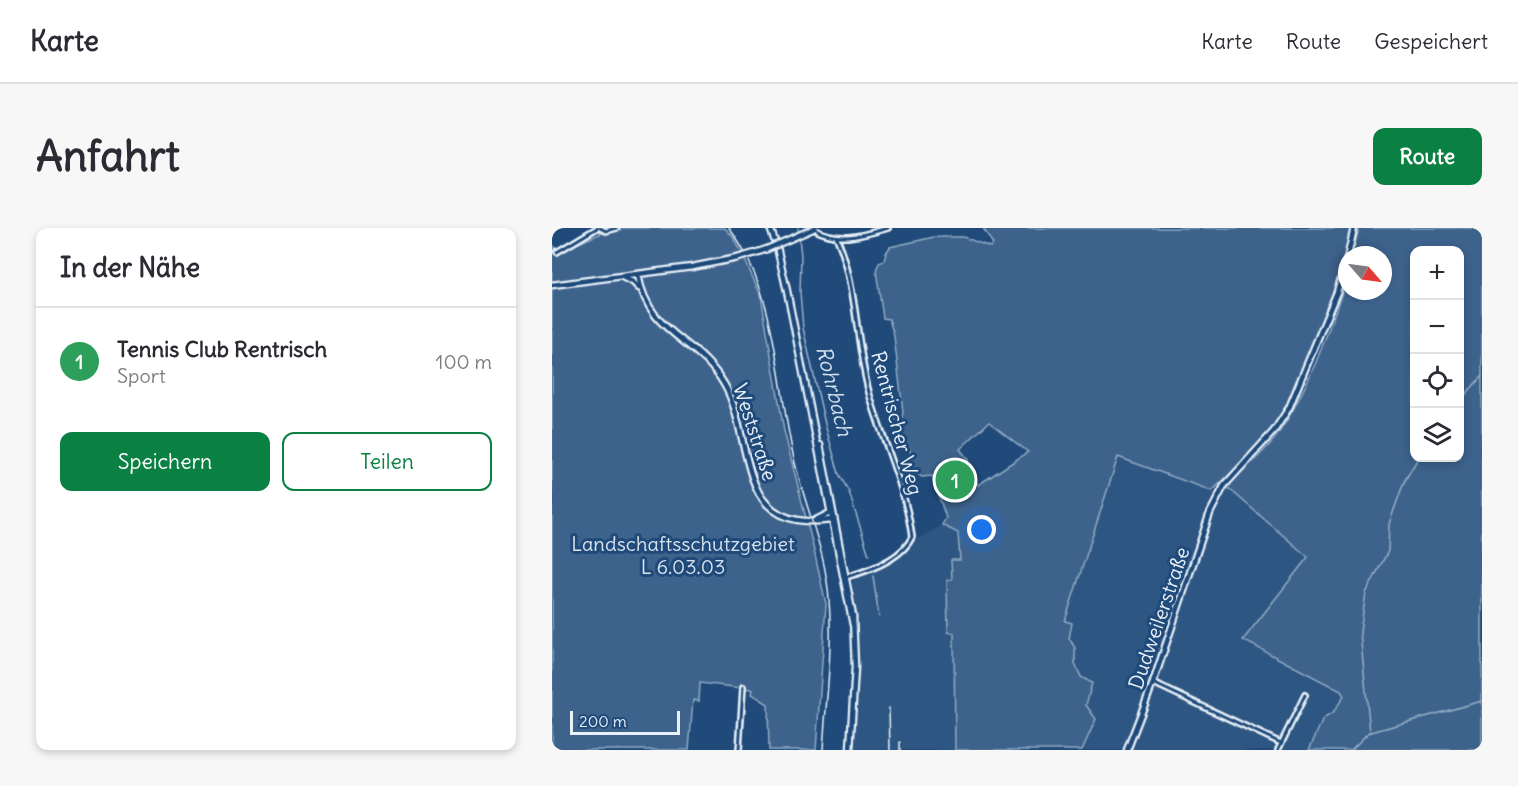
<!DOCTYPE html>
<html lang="de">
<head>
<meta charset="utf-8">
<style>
	body { margin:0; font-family:Delius,sans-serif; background:#f7f7f7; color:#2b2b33 }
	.controls { position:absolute; right:18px; top:18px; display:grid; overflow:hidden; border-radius:12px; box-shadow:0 3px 9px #0003 }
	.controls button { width:54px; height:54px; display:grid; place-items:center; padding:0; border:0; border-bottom:2px solid #e1e1e2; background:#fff; color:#2b2b33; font:30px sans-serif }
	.compass { position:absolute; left:786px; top:18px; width:54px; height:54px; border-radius:50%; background:#fff; box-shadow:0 3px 9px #0003; rotate:118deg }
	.scale { position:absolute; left:18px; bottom:15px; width:110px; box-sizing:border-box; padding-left:6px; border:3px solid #e8f1f8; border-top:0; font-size:16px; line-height:21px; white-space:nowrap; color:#e8f1f8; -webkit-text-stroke:4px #1f4a7a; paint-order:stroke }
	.you { position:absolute; left:430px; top:302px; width:21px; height:21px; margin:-15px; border:4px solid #fff; border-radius:50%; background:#1a73e8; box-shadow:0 0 0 9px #1a73e833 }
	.badge { display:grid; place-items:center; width:39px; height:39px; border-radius:50%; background:#0b8043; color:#fff; font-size:20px; font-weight:700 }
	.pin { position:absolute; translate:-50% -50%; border:3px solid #fff; box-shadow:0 2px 6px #0006 }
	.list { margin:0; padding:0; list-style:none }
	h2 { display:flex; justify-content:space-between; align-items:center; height:78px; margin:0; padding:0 24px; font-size:26px }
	h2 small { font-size:20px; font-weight:400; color:#7c7c81 }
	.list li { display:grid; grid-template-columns:39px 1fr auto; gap:18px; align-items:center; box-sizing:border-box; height:108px; padding:0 24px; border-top:2px solid #e1e1e2 }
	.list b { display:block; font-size:22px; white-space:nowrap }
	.list p { margin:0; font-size:20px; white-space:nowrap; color:#7c7c81 }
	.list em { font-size:20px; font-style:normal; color:#7c7c81 }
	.actions { display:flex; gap:12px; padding:18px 24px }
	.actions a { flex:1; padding:14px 0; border:2px solid #0b8043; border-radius:12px; text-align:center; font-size:21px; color:#0b8043 }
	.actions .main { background:#0b8043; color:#fff }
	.icon { flex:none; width:33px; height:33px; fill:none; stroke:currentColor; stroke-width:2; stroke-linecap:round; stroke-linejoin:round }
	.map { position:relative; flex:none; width:930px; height:522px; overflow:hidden; border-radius:12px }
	header { display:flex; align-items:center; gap:36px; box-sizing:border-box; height:84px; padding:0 30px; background:#fff; border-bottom:2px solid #e1e1e2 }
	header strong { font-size:28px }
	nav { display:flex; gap:33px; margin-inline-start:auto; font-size:21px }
	.intro { display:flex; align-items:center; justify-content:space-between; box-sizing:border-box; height:144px; padding:0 36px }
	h1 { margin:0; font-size:42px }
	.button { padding:15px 27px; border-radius:12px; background:#0b8043; color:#fff; font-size:21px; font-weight:700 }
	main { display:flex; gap:36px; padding:0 36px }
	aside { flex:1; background:#fff; border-radius:12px; box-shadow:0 3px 9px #0003 }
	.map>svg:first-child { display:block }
	.built { fill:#2e5683 }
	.green { fill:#3c628c; stroke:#92aac2; stroke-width:1.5; fill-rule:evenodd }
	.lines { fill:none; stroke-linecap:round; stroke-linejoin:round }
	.stream { stroke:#9ab0c7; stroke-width:1.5 }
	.street-casing { stroke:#e8f1f8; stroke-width:8 }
	.secondary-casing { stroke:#e8f1f8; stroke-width:9 }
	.street { stroke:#1f4a7a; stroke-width:3 }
	.secondary { stroke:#1f4a7a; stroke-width:4.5 }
	.rail { stroke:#e8f1f8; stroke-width:1.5 }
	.secondary-bridge-casing { stroke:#e8f1f8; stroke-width:9; stroke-linecap:butt }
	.secondary-bridge { stroke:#1f4a7a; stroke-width:4.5 }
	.labels { text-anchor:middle; stroke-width:6; stroke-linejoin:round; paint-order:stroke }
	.street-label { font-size:20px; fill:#e8f1f8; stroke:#1f4a7a }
	.park-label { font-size:20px; fill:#d7e3ed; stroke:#1f4a7a }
	.water-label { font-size:21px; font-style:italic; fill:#d4e1ec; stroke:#1f4a7a }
</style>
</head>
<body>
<header>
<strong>Karte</strong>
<nav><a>Karte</a><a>Route</a><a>Gespeichert</a></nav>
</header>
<div class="intro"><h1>Anfahrt</h1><a class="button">Route</a></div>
<main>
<aside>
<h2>In der Nähe<small></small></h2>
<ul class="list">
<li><span class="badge" style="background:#2e9e5b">1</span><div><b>Tennis Club Rentrisch</b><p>Sport</p></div><em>100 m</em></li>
</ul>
<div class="actions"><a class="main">Speichern</a><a>Teilen</a></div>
</aside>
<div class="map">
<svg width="930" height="522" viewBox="0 0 930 522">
	<rect width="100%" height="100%" fill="#1f4a7a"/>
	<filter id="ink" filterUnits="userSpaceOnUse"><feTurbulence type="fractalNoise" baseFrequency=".0167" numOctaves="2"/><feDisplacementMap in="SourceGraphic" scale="12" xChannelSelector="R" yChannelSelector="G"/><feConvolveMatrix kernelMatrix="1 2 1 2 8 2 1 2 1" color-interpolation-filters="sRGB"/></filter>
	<g filter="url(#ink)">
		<path class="built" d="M 566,228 L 660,263 L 668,271 L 674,258 L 756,329 L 792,468 L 781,485 L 771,491 L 757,522 L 530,522 L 544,491 L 534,477 L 540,455 L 529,449 L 523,435 L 523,420 L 517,410 L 520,395 L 513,393 Z
			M 390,297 L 406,305 L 408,332 L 405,522 L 298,522 L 302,454 L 307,422 L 306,393 L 300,361 L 301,352 L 348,327 L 360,311 L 367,310 Z"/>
		<path class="green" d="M 61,0 L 173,0 L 181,9 L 189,23 L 209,68 L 232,203 L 260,314 L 274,376 L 264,522 L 217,522 L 216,476 L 200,466 L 201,462 L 199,461 L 148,455 L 147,473 L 141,472 L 137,522 L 0,522 L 0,15 L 6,24 Z
			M 431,0 L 799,0 C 789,45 775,84 757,127 C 749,148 742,170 729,190 C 711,218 684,240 660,263 L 566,229 L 513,393 L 520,395 L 517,410 L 523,420 L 523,435 L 529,449 L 540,455 L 534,477 L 544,491 L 530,522 L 403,522 L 402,405 L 396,404 L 395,352 L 400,351 L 399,332 L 408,332 L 406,305 L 390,297 L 394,290 L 380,248 L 370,249 L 364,245 L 356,216 L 351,209 L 344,207 L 341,200 L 341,193 L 350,189 L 351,184 L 342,108 L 337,91 L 331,90 L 324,42 L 327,35 L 332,33 L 334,25 L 338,19 L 382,9 L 411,9 L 438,19 L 441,16 ZM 437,194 L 476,224 L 426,257 L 415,230 L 408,221 Z
			M 807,0 L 930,0 L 930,522 L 757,522 L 771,491 L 781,485 L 792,468 L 789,463 L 691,412 L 756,329 L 674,258 C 691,242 712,226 726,206 C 757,161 777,102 795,50 L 795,63 L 831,63 L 831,27 L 800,27 ZM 862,22 L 908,22 L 908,230 L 862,230 Z"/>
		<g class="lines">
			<path class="stream" d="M 246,0 L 249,28 L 248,64 L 251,100 L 273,196 L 287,246 L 297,264 L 317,327
				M 908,173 L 930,148
				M 321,348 L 327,389
				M 818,504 L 808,404 L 814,365 L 836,323 L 837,296 L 852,254 L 866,230
				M 799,522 L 816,505 L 930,473"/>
			<defs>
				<path id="street" d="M 48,0 L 54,3 L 65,0
					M 261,1 C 289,15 308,8 336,0
					M 285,10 C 306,59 303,116 318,168 C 331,214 354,261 360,309 C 350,331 316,343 294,349
					M 5,24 L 45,0
					M 601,455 L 729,515
					M 187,522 L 191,459
					M 726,522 L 753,467"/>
				<path id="secondary" d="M 218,0 L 225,19 L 235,63 L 301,397
					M 203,25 L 215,21
					M 796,27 L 802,0
					M 86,47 C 97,108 145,109 172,156 C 192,189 191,252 215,276 C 232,294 256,295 279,292
					M 72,50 L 81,54 L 87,60
					M 0,57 L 140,39 L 186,30
					M 268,217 L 301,388 L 303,439 L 298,522
					M 264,292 L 278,285
					M 575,522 L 601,455 L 658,285 L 672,258 L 722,203 L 737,180 L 785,64 L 795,31"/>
			</defs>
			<use href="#street" class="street-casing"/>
			<use href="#secondary" class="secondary-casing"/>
			<use href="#street" class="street"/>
			<use href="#secondary" class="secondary"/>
			<path class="rail" d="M 177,0 C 227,66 224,157 243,235 C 254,281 274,324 277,372 C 281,421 274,472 271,522
				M 337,480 L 338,522
				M 348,514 L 348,522"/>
			<defs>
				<path id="secondary-bridge" d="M 215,21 L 263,0
					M 186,30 L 203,25"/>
			</defs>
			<use href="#secondary-bridge" class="secondary-bridge-casing"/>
			<use href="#secondary-bridge" class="secondary-bridge"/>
		</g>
	</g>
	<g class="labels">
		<g class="street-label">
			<text transform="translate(345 195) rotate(75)" y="7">Rentrischer Weg</text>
			<text transform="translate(203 204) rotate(72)" y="7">Weststraße</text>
			<text transform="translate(607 390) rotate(-71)" y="7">Dudweilerstraße</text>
		</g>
		<g class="park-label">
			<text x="131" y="323">Landschaftsschutzgebiet<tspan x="131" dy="23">L 6.03.03</tspan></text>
		</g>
		<g class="water-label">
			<text transform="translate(282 163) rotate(76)" y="7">Rohrbach</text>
		</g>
	</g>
</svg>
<div class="controls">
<button>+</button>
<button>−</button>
<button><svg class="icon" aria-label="locate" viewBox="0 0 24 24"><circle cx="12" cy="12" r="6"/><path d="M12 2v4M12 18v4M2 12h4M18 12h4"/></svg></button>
<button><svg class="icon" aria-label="layers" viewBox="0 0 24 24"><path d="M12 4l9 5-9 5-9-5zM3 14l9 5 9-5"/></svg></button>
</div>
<svg class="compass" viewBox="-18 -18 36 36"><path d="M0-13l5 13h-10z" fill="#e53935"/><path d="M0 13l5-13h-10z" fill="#7c7c81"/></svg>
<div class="scale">200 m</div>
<div class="you"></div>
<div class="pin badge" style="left:403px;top:252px;background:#2e9e5b">1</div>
</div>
</main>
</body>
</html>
